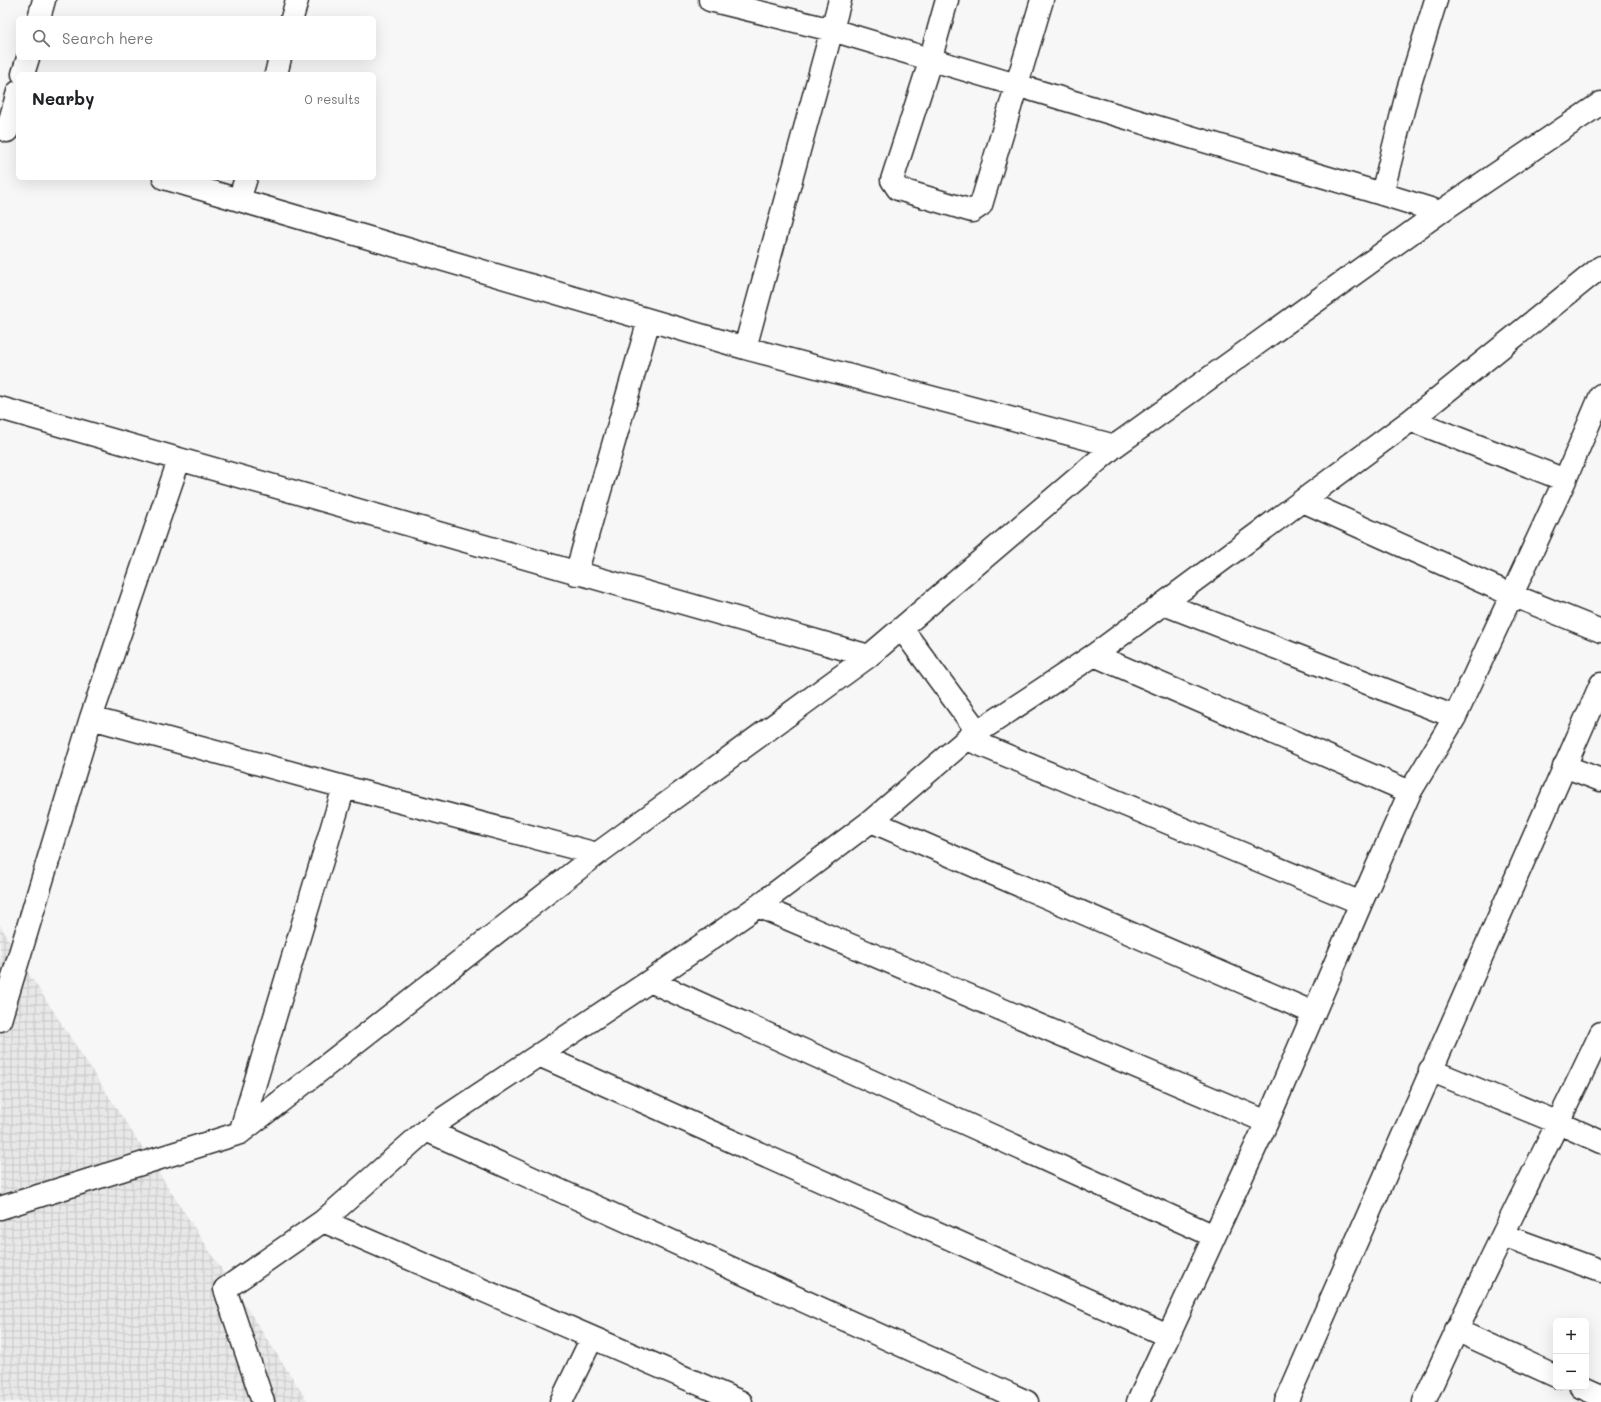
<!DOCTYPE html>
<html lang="en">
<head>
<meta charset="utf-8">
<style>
	body { margin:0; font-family:Mali,sans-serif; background:#f6f6f6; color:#202124 }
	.controls { position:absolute; right:12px; bottom:12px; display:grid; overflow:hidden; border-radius:6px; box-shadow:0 4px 16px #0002 }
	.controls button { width:36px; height:36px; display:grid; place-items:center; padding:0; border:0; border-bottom:1px solid #e0e0e0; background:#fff; color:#202124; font:20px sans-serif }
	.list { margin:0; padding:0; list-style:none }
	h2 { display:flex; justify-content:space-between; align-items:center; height:52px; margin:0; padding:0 16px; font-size:17px }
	h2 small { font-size:13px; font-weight:400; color:#757577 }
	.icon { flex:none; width:22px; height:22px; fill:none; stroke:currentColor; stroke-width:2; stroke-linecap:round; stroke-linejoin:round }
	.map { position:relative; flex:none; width:1601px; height:1402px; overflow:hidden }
	.search { position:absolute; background:#fff; box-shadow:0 4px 16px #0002; left:16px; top:16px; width:360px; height:44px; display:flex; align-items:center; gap:10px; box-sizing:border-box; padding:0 14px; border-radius:6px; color:#757577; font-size:15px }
	.panel { position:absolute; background:#fff; box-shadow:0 4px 16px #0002; left:16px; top:72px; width:360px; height:108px; border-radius:6px }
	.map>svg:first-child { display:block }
	.industrial { fill:url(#industrial-grid) }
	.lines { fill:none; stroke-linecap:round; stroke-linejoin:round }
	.street-casing { stroke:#2b2b2b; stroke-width:25 }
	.secondary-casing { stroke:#2b2b2b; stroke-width:25 }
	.street { stroke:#fff; stroke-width:22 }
	.secondary { stroke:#fff; stroke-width:22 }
</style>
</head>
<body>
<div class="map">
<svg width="1601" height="1402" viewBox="0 0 1601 1402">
	<defs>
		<pattern id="industrial-grid" width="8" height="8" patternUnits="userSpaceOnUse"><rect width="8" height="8" fill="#e8e8e8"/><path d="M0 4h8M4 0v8" fill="none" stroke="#c7c7c7"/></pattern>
	</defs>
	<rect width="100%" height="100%" fill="#f7f7f7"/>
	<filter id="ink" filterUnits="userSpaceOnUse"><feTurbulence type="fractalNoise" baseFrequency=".025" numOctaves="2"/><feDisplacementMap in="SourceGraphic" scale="8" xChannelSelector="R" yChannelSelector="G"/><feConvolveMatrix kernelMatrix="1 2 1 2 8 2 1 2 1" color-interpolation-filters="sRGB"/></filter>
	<g filter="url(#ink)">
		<path class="industrial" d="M 0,925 L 22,963 L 308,1402 L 0,1402 Z"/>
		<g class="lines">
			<defs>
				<path id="street" d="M 710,0 L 832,30 L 1382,194 L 1408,90 L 1436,0
					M 947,0 L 927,71 L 892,180 L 898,189 L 972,211 L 981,205 L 1042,0
					M 39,18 L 44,0
					M 292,18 L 297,0
					M 23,74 L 28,58
					M 276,74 L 280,58
					M 7,131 L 18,92
					M 164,178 L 745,348 L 1115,446
					M 1382,194 L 1440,212
					M 239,200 L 246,178
					M 745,348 L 840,0
					M 0,408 L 869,656
					M 1411,420 L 1565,480
					M 1303,501 L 1512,595 L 1601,631
					M 576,574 L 649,320
					M 1164,604 L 1455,717
					M 902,629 L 978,732
					M 1094,655 L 1410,792
					M 91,718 L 344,787 L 597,854
					M 967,739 L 1361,903
					M 1564,766 L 1601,780
					M 871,821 L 1314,1013
					M 758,906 L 1267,1122
					M 650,981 L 1214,1236
					M 0,1020 L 91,718 L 179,460
					M 539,1055 L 1168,1336
					M 1430,1070 L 1559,1123 L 1601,1142
					M 426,1130 L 1027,1402
					M 240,1133 L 344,787
					M 0,1208 L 240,1133 L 597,854 L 869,656 L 1115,446 L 1440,212 L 1601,103
					M 323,1221 L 741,1402
					M 1503,1235 L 1601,1271
					M 1456,1330 L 1556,1376
					M 1581,1387 L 1601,1396
					M 263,1402 L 225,1289 L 323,1221 L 426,1130 L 650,981 L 758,906 L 871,821 L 967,739 L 1094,655 L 1411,420 L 1601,267
					M 561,1402 L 592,1338
					M 1138,1402 L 1267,1122 L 1361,903 L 1410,792 L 1455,717 L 1565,480 L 1601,395
					M 1424,1402 C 1479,1277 1543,1157 1601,1033"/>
				<path id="secondary" d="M 1286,1402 L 1601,684"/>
			</defs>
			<use href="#street" class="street-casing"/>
			<use href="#secondary" class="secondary-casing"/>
			<use href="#street" class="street"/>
			<use href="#secondary" class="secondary"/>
		</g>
	</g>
</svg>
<div class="controls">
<button>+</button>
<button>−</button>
</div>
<div class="search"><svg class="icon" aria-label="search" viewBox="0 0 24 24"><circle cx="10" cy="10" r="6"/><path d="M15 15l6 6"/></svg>Search here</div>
<section class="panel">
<h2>Nearby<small>0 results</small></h2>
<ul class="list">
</ul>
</section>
</div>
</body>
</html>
